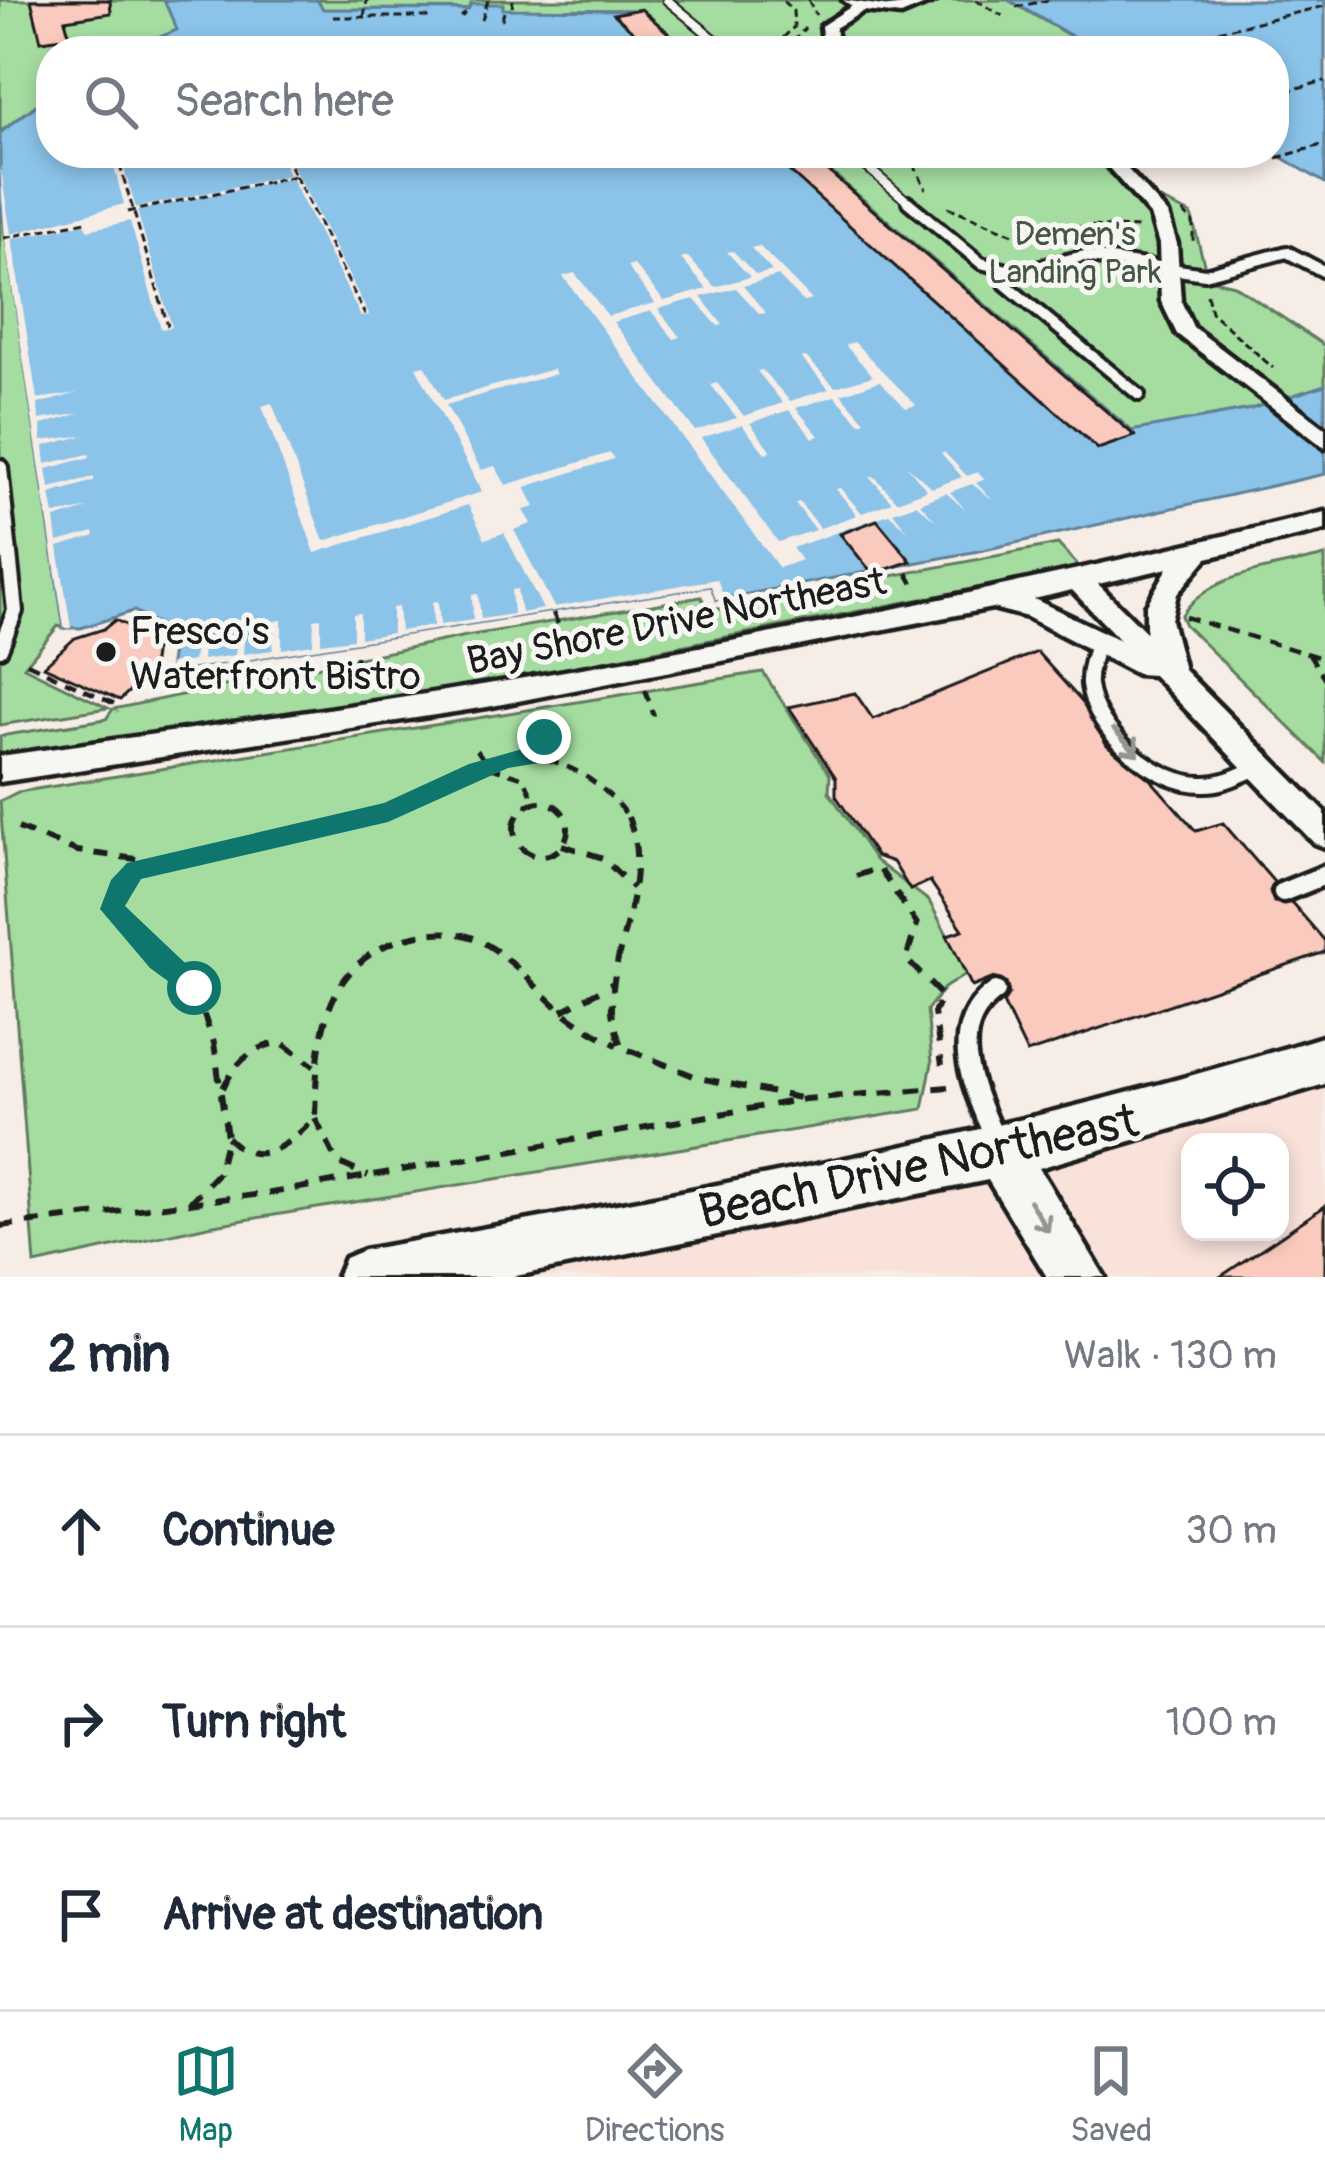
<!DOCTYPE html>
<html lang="en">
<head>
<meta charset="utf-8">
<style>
	body { margin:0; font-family:Pangolin,sans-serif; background:#f2f2f3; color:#1f2937 }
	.controls { position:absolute; right:36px; bottom:36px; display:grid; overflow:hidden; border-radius:24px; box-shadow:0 6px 18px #0003 }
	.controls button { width:108px; height:108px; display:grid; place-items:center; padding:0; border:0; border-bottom:3px solid #e0e1e3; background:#fff; color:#1f2937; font:60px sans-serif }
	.stop { position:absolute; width:36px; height:36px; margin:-27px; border:9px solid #0f766e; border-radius:50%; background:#fff }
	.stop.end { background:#0f766e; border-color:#fff; box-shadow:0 3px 12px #0008 }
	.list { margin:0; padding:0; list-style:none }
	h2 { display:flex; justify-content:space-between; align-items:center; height:156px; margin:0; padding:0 48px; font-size:51px }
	h2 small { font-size:39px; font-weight:400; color:#747a83 }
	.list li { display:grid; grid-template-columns:78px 1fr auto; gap:36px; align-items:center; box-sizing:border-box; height:192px; padding:0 48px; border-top:3px solid #e0e1e3 }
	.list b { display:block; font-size:45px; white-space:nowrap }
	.list em { font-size:39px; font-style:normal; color:#747a83 }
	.icon { flex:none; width:66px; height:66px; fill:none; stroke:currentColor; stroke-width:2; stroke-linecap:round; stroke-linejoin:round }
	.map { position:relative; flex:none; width:1325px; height:1277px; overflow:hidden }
	.search { position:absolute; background:#fff; box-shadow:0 6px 18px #0003; left:36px; right:36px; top:36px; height:132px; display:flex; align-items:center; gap:30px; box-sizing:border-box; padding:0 42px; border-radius:48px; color:#747a83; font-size:45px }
	.sheet { height:732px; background:#fff }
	nav { display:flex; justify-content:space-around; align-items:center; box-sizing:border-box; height:168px; border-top:3px solid #e0e1e3; background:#fff; font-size:33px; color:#747a83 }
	nav a { display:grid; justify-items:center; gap:6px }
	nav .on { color:#0f766e }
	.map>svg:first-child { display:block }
	.built { fill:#f8e2da; fill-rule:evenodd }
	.green { fill:#a5dda1; stroke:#607c5e; stroke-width:3 }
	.water { fill:#8bc3e9; stroke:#5f8097; stroke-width:3 }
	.pier { fill:#f7ede7 }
	.building { fill:#f9cabd; stroke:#1c1c1c; stroke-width:3 }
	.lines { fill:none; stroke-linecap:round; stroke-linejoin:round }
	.lane-far3-casing { stroke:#1c1c1c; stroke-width:12 }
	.lane-far2-casing { stroke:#1c1c1c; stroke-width:18 }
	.lane-far1-casing { stroke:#1c1c1c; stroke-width:22 }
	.lane-casing { stroke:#1c1c1c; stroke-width:27 }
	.street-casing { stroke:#1c1c1c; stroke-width:9 }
	.secondary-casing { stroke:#1c1c1c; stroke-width:9 }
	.path-far2 { stroke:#1c1c1c; stroke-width:3; stroke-dasharray:8 4.5; stroke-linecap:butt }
	.path-far1 { stroke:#1c1c1c; stroke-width:4.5; stroke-dasharray:12 9; stroke-linecap:butt }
	.path { stroke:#1c1c1c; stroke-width:6; stroke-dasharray:15 12; stroke-linecap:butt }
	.lane-far3 { stroke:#f6f6f2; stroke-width:8 }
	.lane-far2 { stroke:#f6f6f2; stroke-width:10 }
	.lane-far1 { stroke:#f6f6f2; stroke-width:14 }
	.lane { stroke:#f6f6f2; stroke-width:18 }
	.street { fill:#f6f6f2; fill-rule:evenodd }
	.secondary { fill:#f6f6f2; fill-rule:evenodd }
	.oneway { stroke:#949492 }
	.route { fill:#0f766e }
	.poi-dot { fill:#1c1c1c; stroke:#f6f6f2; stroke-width:4.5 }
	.labels { text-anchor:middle; stroke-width:10; stroke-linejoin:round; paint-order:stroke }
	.far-park-label { font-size:33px; fill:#455644; stroke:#f6f6f2 }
	.street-label { font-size:39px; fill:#1c1c1c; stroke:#f6f6f2 }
	.poi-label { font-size:39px; fill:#1c1c1c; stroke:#f6f6f2; text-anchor:start }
	.near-street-label { font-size:48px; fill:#1c1c1c; stroke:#f6f6f2 }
</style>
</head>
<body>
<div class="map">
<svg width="1325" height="1277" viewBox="0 0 1325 1277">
	<rect width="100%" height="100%" fill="#f7ede7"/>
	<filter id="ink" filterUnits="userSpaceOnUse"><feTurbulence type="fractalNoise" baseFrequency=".00833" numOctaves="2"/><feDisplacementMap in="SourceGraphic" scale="24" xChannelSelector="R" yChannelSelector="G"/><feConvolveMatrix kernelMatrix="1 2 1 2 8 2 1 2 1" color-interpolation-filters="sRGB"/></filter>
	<g filter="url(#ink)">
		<path class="built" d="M 1325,1084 L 1325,1277 L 1104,1277 L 1036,1169 L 1244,1112 ZM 1190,1142 L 1280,1142 L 1280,1232 L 1190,1232 Z
			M 991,1180 L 1050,1277 L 503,1277 Z"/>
		<path class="green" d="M 0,0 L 164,0 L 178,30 L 127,51 L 51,51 L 51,94 L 0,132 Z
			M 317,0 L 1008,0 L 1096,51 L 691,51 L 641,10 L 323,9 Z
			M 809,153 L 1114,153 L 1158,199 L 1191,214 L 1208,279 L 1234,285 L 1325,346 L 1325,385 L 1251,409 L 1132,431 Z
			M 0,199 L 64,628 L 58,626 L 24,667 L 108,708 L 0,725 Z
			M 1058,544 L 1080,568 L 485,684 L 0,756 L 0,736 L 106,719 L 113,709 L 466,636 L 701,597 L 707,607 L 719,609 Z
			M 1325,556 L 1325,762 L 1185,625 L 1181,616 C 1211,571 1275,569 1325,556 Z
			M 763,672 L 830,775 L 829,792 L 876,861 L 929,901 L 968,973 L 944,988 L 927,1010 L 932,1063 L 923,1109 L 208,1226 L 35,1264 L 0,801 L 18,792 Z"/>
		<path class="water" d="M 164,0 L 317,0 L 323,9 L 468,10 L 471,4 L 503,4 L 503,9 L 641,10 L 689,51 L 127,51 L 177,30 Z
			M 1009,0 L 1325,0 L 1325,183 L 1274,153 L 1274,51 L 1098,51 Z
			M 51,94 L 51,153 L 807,153 L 1131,431 L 1251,409 L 1325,385 L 1325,474 L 984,550 L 716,600 L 711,586 L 169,672 L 174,633 L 134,611 L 81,628 L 64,628 L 0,199 L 0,133 Z"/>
		<path class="pier" d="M 110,153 L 119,153 L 136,208 L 289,175 L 279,153 L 286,153 L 369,315 L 361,317 L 291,178 L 137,211 L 172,327 L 161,329 L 130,221 L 88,230 L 85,223 L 12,239 L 37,399 L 78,393 L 38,404 L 39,420 L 82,413 L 41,425 L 42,441 L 86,435 L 44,446 L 46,464 L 89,454 L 90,457 L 47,469 L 50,488 L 94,477 L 94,481 L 50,494 L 54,515 L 90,508 L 55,519 L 58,542 L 94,532 L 95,536 L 58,547 L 71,628 L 64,628 L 5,240 L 0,164 L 11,234 L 124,204 Z
			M 759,246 L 812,300 L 803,302 L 778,276 L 743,286 L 766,313 L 760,314 L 736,288 L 701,297 L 723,325 L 718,326 L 694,299 L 658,309 L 680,337 L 674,339 L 651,311 L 613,322 L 695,431 L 737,418 L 711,385 L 717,383 L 744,416 L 783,403 L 757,371 L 762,370 L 790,401 L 829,389 L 801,358 L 806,357 L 835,387 L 873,376 L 845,345 L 854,342 L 916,405 L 906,408 L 880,381 L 841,394 L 865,421 L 860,423 L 835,396 L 796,408 L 819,436 L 813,438 L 789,410 L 750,423 L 771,451 L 765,453 L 742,425 L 701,438 L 778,542 L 815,530 L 795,503 L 799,502 L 820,528 L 857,515 L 836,489 L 840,488 L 862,513 L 892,502 L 870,477 L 874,476 L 897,501 L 927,490 L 906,465 L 932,488 L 962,477 L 941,453 L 944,452 L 967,476 L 978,472 L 985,479 L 976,483 L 993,500 L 972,484 L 950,492 L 966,510 L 946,493 L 920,503 L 936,521 L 916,504 L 893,512 L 908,531 L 889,514 L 792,548 L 801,560 L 779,568 L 563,276 L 575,273 L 608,316 L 655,303 L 627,267 L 634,265 L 664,301 L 707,289 L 681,259 L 688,257 L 715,287 L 750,277 L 727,252 L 733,251 L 756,275 L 772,271 L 751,248 Z
			M 425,365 L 444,400 L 553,369 L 556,374 L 446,405 L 481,470 L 495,466 L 506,485 L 610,453 L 614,459 L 525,487 L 535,507 L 524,510 L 531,524 L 514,530 L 554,607 L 717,579 L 724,598 L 716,600 L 711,586 L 169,672 L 170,664 L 193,661 L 197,631 L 204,630 L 202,660 L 235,655 L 238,626 L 245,625 L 243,654 L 273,650 L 275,621 L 282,620 L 282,649 L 313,644 L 314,619 L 321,618 L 321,643 L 353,639 L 353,614 L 360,613 L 360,638 L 392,633 L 392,608 L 398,607 L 400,631 L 433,626 L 432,602 L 438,601 L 440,625 L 473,620 L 472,595 L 478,594 L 481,619 L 513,614 L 511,590 L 517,589 L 521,613 L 543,609 L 504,533 L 485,539 L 468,505 L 315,553 L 262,406 L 272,403 L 324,541 L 482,492 L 416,367 Z"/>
		<path class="building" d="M 31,0 L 110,0 L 111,13 L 65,20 L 70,37 L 41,41 Z
			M 641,9 L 689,51 L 654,51 L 614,14 Z
			M 769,153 L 807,153 L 1135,436 L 1098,449 Z
			M 877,520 L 911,561 L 873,574 L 840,534 Z
			M 115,620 L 156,639 L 152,669 L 120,700 L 44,666 L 75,638 L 104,629 Z
			M 1037,652 L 1082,702 L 1107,745 L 1151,780 L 1196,831 L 1223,823 L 1274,882 L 1270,891 L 1274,902 L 1292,903 L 1325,941 L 1325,952 L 1027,1053 L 1003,1003 L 1009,994 L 1006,983 L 994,978 L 972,987 L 947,935 L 963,930 L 930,881 L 910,890 L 893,862 L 876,856 L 836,796 L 836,778 L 789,707 L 855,693 L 873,719 Z
			M 1325,1206 L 1325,1277 L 1220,1277 Z"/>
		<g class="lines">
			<defs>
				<path id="lane-far3" d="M 667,0 L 729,51
					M 850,153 L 912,205"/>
				<path id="lane-far2" d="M 908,202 L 981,263 L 1015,272 L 1084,256 L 1205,274 L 1287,252 L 1325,272
					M 999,270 L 1005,284 L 1139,395
					M 0,465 L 1,471"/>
				<path id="lane-far1" d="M 1099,639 C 1094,654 1088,669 1089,685 C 1094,732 1158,786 1205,784 C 1224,784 1242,774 1259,767
					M 0,649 L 15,611 L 0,468"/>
				<path id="lane" d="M 1283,892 L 1325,875
					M 996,991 C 941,1030 976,1094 997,1144"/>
				<path id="street" d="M 843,0 L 890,7 L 937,0 L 901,15 L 864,11 L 835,28 L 837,41 L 847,51 L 831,51 L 823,43 L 821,26 L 852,6 Z
					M 1096,153 L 1113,153 L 1168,214 L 1177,244 L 1181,301 L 1193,327 L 1325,428 L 1325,448 L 1177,334 L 1161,301 L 1159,244 L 1150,215 Z
					M 1325,512 L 1325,530 L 1207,558 L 1177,594 L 1171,620 L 1184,670 L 1325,812 L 1325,847 L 1314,843 L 1153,675 L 1137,674 L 1027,617 L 992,608 L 487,707 L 0,782 L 0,756 C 198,728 397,701 594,666 C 840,623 1083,570 1325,512 ZM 1168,568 L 1146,606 L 1146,632 L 1098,584 ZM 1072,590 L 1120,640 L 1034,599 Z"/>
				<path id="secondary" d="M 1325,1036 L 1325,1084 L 1039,1168 L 1105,1277 L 1047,1277 L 988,1180 L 511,1277 L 337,1277 L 345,1258 L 364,1250 C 688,1192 1010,1135 1325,1036 Z"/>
			</defs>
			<use href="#lane-far3" class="lane-far3-casing"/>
			<use href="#lane-far2" class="lane-far2-casing"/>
			<use href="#lane-far1" class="lane-far1-casing"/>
			<use href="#lane" class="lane-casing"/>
			<use href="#street" class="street-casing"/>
			<use href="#secondary" class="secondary-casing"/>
			<path class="path-far2" d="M 808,0 L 816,15
				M 976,0 L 1003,16
				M 512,7 L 513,0
				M 1016,7 L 1049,0
				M 504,12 L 502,19 L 506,17
				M 333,17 L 431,17
				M 364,17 L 367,0
				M 461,17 L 466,13
				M 482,20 L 488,0
				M 749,51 L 775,46 L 794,27 L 793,11 L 782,0
				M 785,51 L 805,28
				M 1133,51 L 1325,6
				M 1274,94 L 1325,81
				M 116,153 L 168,326
				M 908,153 L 926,189
				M 1277,158 L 1325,144
				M 295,176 L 365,315
				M 948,207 L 1016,235 L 1087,226 L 1140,228
				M 127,212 L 295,176 L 284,153
				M 1183,212 L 1193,222 L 1193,243
				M 4,238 L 86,221
				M 1207,294 L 1211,312 L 1273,368"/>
			<path class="path-far1" d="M 885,570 L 891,576
				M 907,573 L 916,589
				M 553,613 L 565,640
				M 1185,617 L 1325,659
				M 1309,654 L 1325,679
				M 356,656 L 357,674
				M 27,663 L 115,704 L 117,712
				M 645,690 L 654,716
				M 477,750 L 488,766 L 524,778 L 531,793 L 527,808
				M 532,757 L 544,737
				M 349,820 C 405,808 450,775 504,760 C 553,747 605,782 630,820"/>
			<path class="path" d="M514 829a27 27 0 1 1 54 0a27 27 0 1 1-54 0Z
				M 628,817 C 654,882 610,945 612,1011 C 613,1022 618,1035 621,1047 L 699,1078 L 805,1099
				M 18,828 L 77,851 L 151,861
				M 562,845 L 603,858 L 633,888
				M 856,876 L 879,868 L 917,924 L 906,959 L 942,996 L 934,1013 L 942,1065
				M 562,1011 L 615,982
				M 223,1088 C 237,1061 251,1048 281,1042 L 314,1066
				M 315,1118 L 337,1162 L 368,1176
				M 227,1137 C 257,1171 289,1145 315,1118 C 317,1043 320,963 406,938 C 429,932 456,929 478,940 C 511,956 535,988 562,1011 C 579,1025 598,1035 617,1045
				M 189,1203 L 218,1173 L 227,1137 L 214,1043 L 194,988 L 112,909 C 121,885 133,872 157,862 L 363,817
				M 0,1226 L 271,1193 L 805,1099 L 948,1087"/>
			<use href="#lane-far3" class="lane-far3"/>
			<use href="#lane-far2" class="lane-far2"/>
			<use href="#lane-far1" class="lane-far1"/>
			<use href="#lane" class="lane"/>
			<use href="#street" class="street"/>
			<use href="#secondary" class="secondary"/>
		</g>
		<defs><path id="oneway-shaft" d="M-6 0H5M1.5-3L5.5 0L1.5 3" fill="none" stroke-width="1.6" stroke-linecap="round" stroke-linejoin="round" transform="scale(3)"/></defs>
		<g class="oneway">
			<use href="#oneway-shaft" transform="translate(1126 742) rotate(46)"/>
			<use href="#oneway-shaft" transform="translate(1039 1216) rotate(58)"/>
		</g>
	</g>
	<path class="route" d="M 544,728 L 555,737 L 539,763 L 508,768 L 388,822 L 141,879 L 125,906 L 203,980 L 206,988 L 203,997 L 194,1000 L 150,968 L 100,909 L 111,880 L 127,863 L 384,803 L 469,764 L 526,748 L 537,731 Z"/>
	<circle class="poi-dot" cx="106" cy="652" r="12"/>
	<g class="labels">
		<g class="far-park-label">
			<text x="1075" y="245">Demen's<tspan x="1075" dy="38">Landing Park</tspan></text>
		</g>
		<g class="street-label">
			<text transform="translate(676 620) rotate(-11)" y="14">Bay Shore Drive Northeast</text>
		</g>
		<g class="poi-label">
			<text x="130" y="644">Fresco's<tspan x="130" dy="45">Waterfront Bistro</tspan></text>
		</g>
		<g class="near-street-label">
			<text transform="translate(918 1165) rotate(-12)" y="17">Beach Drive Northeast</text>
		</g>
	</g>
</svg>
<div class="controls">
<button><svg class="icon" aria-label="locate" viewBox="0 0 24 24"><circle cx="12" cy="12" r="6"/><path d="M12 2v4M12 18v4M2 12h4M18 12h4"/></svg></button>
</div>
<div class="stop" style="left:194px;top:988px"></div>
<div class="stop end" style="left:544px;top:737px"></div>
<div class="search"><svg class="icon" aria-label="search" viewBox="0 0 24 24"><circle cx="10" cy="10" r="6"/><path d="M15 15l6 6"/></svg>Search here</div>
</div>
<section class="sheet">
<h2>2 min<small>Walk · 130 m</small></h2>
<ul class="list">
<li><svg class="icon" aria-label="ahead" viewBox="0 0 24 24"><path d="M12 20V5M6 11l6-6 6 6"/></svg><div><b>Continue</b></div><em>30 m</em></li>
<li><svg class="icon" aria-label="right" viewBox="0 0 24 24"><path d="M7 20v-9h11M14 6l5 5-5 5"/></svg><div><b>Turn right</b></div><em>100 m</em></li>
<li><svg class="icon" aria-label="arrive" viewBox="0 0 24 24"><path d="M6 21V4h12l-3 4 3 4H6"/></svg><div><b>Arrive at destination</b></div></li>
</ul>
</section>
<nav>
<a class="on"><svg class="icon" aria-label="map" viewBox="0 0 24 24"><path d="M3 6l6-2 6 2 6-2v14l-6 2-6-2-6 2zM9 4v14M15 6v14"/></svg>Map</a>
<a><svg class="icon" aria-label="directions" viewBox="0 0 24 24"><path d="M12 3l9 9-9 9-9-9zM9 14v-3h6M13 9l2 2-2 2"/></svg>Directions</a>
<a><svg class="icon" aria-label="saved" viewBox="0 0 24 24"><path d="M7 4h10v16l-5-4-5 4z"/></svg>Saved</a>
</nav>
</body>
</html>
